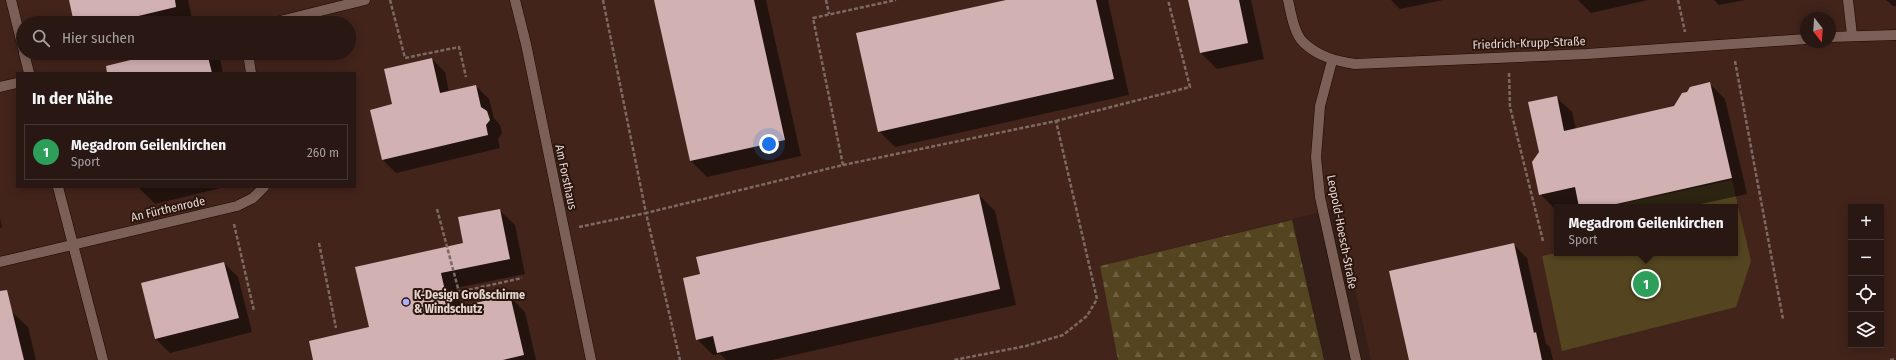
<!DOCTYPE html>
<html lang="de">
<head>
<meta charset="utf-8">
<style>
	body { margin:0; font-family:"Fira Sans Condensed",sans-serif; background:#30201b; color:#f1f3f6 }
	.controls { position:absolute; right:12px; bottom:12px; display:grid; overflow:hidden; border-radius:0px; box-shadow:0 2px 10px #0003 }
	.controls button { width:36px; height:36px; display:grid; place-items:center; padding:0; border:0; border-bottom:1px solid #443632; background:#281712; color:#f1f3f6; font:20px sans-serif }
	.compass { position:absolute; left:1800px; top:12px; width:36px; height:36px; border-radius:50%; background:#281712; box-shadow:0 2px 10px #0003; rotate:163deg }
	.you { position:absolute; left:769px; top:144px; width:14px; height:14px; margin:-10px; border:3px solid #fff; border-radius:50%; background:#1a73e8; box-shadow:0 0 0 6px #1a73e833 }
	.badge { display:grid; place-items:center; width:26px; height:26px; border-radius:50%; background:#acaffb; color:#fff; font-size:13px; font-weight:700 }
	.pin { position:absolute; translate:-50% -50%; border:2px solid #fff; box-shadow:0 1px 4px #0006 }
	.popup { position:absolute; left:1554px; top:204px; width:184px; height:52px; box-sizing:border-box; display:grid; place-content:center; border-radius:0px; background:#281712; filter:drop-shadow(0 1px 3px #0005); font-size:13px; white-space:nowrap; color:#a59f9f }
	.popup b { font-size:15px; color:#f1f3f6 }
	.popup::after { content:''; position:absolute; left:50%; top:100%; margin-left:-8px; border:8px solid transparent; border-top-color:#281712 }
	.list { margin:0; padding:0; list-style:none }
	h2 { display:flex; justify-content:space-between; align-items:center; height:52px; margin:0; padding:0 16px; font-size:17px }
	h2 small { font-size:13px; font-weight:400; color:#a59f9f }
	.list li { display:grid; grid-template-columns:26px 1fr auto; gap:12px; align-items:center; box-sizing:border-box; height:56px; margin:0 8px 8px; padding:0 8px; border:1px solid #443632; border-radius:0px }
	.list b { display:block; font-size:15px; white-space:nowrap }
	.list p { margin:0; font-size:13px; white-space:nowrap; color:#a59f9f }
	.list em { font-size:13px; font-style:normal; color:#a59f9f }
	.icon { flex:none; width:22px; height:22px; fill:none; stroke:currentColor; stroke-width:2; stroke-linecap:round; stroke-linejoin:round }
	.map { position:relative; flex:none; width:1896px; height:360px; overflow:hidden }
	.search { position:absolute; background:#281712; box-shadow:0 2px 10px #0003; left:16px; top:16px; width:340px; height:44px; display:flex; align-items:center; gap:10px; box-sizing:border-box; padding:0 14px; border-radius:22px; color:#a59f9f; font-size:15px }
	.panel { position:absolute; background:#281712; box-shadow:0 2px 10px #0003; left:16px; top:72px; width:340px; height:116px; border-radius:0px }
	.map>svg:first-child { display:block }
	.built { fill:#42241b; fill-rule:evenodd }
	.grass { fill:#544520 }
	.forest { fill:url(#forest-firs) }
	.shadow { fill:#0007 }
	.building { fill:#d2b1b2 }
	.lines { fill:none; stroke-linecap:round; stroke-linejoin:round }
	.minor-casing { stroke:#1c0803; stroke-width:11 }
	.path { stroke:#7d6963; stroke-width:2.5; stroke-dasharray:4 2; stroke-linecap:butt }
	.minor { stroke:#7b6057; stroke-width:10 }
	.poi-dot { fill:#acaffb; stroke:#2b160e; stroke-width:1.5 }
	.labels { text-anchor:middle; stroke-width:4; stroke-linejoin:round; paint-order:stroke }
	.street-label { font-size:12px; fill:#e6d6d1; stroke:#2b160e }
	.poi-label { font-size:12px; font-weight:bold; fill:#e6d6d1; stroke:#2b160e; text-anchor:start }
</style>
</head>
<body>
<div class="map">
<svg width="1896" height="360" viewBox="0 0 1896 360">
	<defs>
		<pattern id="forest-firs" width="22" height="20" patternUnits="userSpaceOnUse"><rect width="22" height="20" fill="#544520"/><path d="M5 1l3.5 6h-7zM16 11l3.5 6h-7z" fill="#6d5f3f"/></pattern>
	</defs>
	<rect width="100%" height="100%" fill="#361f18"/>
	<path class="built" d="M 0,0 L 1896,0 L 1896,360 L 1371,360 L 1337,208 L 1100,266 L 1118,360 L 0,360 ZM 1806,18 L 1830,18 L 1830,42 L 1806,42 ZM 23,23 L 349,23 L 349,53 L 23,53 ZM 17,73 L 355,73 L 355,187 L 17,187 ZM 1557,207 L 1735,207 L 1735,253 L 1557,253 ZM 1851,207 L 1881,207 L 1881,345 L 1851,345 Z"/>
	<path class="grass" d="M 1732,180 L 1751,261 L 1736,307 L 1562,351 L 1542,256 L 1557,253 L 1735,253 L 1735,207 L 1606,207 Z"/>
	<path class="forest" d="M 1292,220 L 1324,360 L 1118,360 L 1100,266 Z"/>
	<path class="shadow" d="M 70,0 L 188,0 L 192,18 L 172,23 L 75,23 Z
		M 655,0 L 766,0 L 801,156 L 707,177 L 690,160 Z
		M 1010,0 L 1108,0 L 1129,95 L 895,147 L 879,131 Z
		M 1189,0 L 1251,0 L 1264,59 L 1217,69 L 1201,53 Z
		M 1391,0 L 1443,0 L 1400,9 Z
		M 1578,0 L 1648,0 L 1591,13 Z
		M 1714,0 L 1745,0 L 1719,5 Z
		M 1886,0 L 1896,0 L 1896,6 L 1893,6 Z
		M 163,53 L 214,53 L 220,59 L 223,73 L 110,73 Z
		M 432,59 L 445,72 L 449,92 L 476,86 L 489,99 L 494,118 L 500,125 L 502,133 L 498,139 L 500,148 L 396,173 L 383,160 L 394,105 Z
		M 1709,83 L 1725,99 L 1747,194 L 1687,207 L 1580,207 L 1580,204 L 1557,207 L 1556,210 L 1540,194 L 1540,152 L 1556,97 L 1572,112 L 1576,129 L 1674,107 Z
		M 138,187 L 225,187 L 155,204 Z
		M 979,195 L 995,211 L 1016,305 L 772,360 L 726,360 L 720,354 L 713,355 L 697,339 Z
		M 499,210 L 515,225 L 525,274 L 456,288 L 461,307 L 509,296 L 525,312 L 536,360 L 314,360 L 370,328 Z
		M 0,218 L 2,227 L 0,228 Z
		M 1513,244 L 1527,258 L 1546,344 L 1550,347 L 1553,360 L 1410,360 Z
		M 224,263 L 238,277 L 252,332 L 170,353 L 156,339 L 142,283 Z
		M 11,311 L 28,327 L 36,360 L 0,360 L 0,314 Z"/>
	<path class="building" d="M 69,0 L 175,0 L 176,7 L 109,23 L 74,23 Z
		M 654,0 L 754,0 L 785,140 L 690,161 Z
		M 1006,0 L 1096,0 L 1114,79 L 878,132 L 856,33 Z
		M 1188,0 L 1239,0 L 1248,43 L 1200,53 Z
		M 159,53 L 207,53 L 212,73 L 107,73 L 106,66 Z
		M 432,58 L 440,93 L 476,85 L 481,107 L 487,111 L 490,120 L 486,125 L 488,135 L 382,160 L 370,110 L 392,104 L 384,69 Z
		M 1710,82 L 1732,178 L 1603,207 L 1579,207 L 1575,187 L 1539,195 L 1532,162 L 1539,152 L 1528,102 L 1557,96 L 1564,131 L 1674,106 L 1682,93 L 1687,92 L 1690,87 Z
		M 979,194 L 1000,289 L 717,353 L 713,336 L 696,340 L 683,278 L 700,274 L 696,257 Z
		M 500,209 L 510,259 L 441,273 L 449,309 L 510,295 L 524,355 L 503,360 L 313,360 L 309,341 L 369,327 L 355,267 L 463,243 L 458,217 Z
		M 1514,243 L 1534,333 L 1536,332 L 1542,360 L 1409,360 L 1389,271 Z
		M 224,262 L 239,318 L 155,339 L 141,283 Z
		M 7,290 L 24,360 L 0,360 L 0,291 Z"/>
	<g class="lines">
		<defs>
			<path id="minor" d="M 11,0 L 23,48
				M 515,0 L 526,44 L 591,360
				M 1288,0 C 1291,13 1294,34 1304,43 C 1319,57 1336,61 1355,64 L 1587,54 L 1806,39
				M 1848,0 L 1852,35
				M 272,23 L 365,0
				M 1830,37 L 1896,35
				M 24,53 L 29,73
				M 248,53 L 251,73
				M 1332,61 L 1320,106 L 1316,157 L 1320,197 L 1356,360
				M 0,87 L 17,83
				M 58,187 L 103,360
				M 0,262 L 237,206 L 253,198 L 264,187"/>
		</defs>
		<use href="#minor" class="minor-casing"/>
		<path class="path" d="M 390,0 L 405,58 L 459,47 L 466,77
			M 603,0 L 646,213 L 843,165 L 813,18 L 896,0
			M 826,0 L 829,14
			M 1678,0 L 1685,32
			M 1735,61 L 1783,319
			M 1509,73 L 1510,107 L 1543,241
			M 1056,121 L 1190,87 L 1168,0
			M 843,165 L 1056,121 L 1097,299 L 1087,316 L 1063,335 L 1026,346 L 954,360
			M 437,209 L 459,292 L 522,278
			M 234,224 L 254,311
			M 579,227 L 646,213 L 680,360
			M 319,243 L 336,328
			M 1890,360 L 1896,359"/>
		<use href="#minor" class="minor"/>
	</g>
	<circle class="poi-dot" cx="406" cy="302" r="4"/>
	<g class="labels">
		<g class="street-label">
			<text transform="translate(1529 43) rotate(-2)" y="4">Friedrich-Krupp-Straße</text>
			<text transform="translate(566 177) rotate(78)" y="4">Am Forsthaus</text>
			<text transform="translate(168 209) rotate(-13)" y="4">An Fürthenrode</text>
			<text transform="translate(1342 232) rotate(79)" y="4">Leopold-Hoesch-Straße</text>
		</g>
		<g class="poi-label">
			<text x="414" y="299">K-Design Großschirme<tspan x="414" dy="14">&amp; Windschutz</tspan></text>
		</g>
	</g>
</svg>
<div class="controls">
<button>+</button>
<button>−</button>
<button><svg class="icon" aria-label="locate" viewBox="0 0 24 24"><circle cx="12" cy="12" r="6"/><path d="M12 2v4M12 18v4M2 12h4M18 12h4"/></svg></button>
<button><svg class="icon" aria-label="layers" viewBox="0 0 24 24"><path d="M12 4l9 5-9 5-9-5zM3 14l9 5 9-5"/></svg></button>
</div>
<svg class="compass" viewBox="-18 -18 36 36"><path d="M0-13l5 13h-10z" fill="#e53935"/><path d="M0 13l5-13h-10z" fill="#a59f9f"/></svg>
<div class="you"></div>
<div class="pin badge" style="left:1646px;top:284px;background:#2e9e5b">1</div>
<div class="popup"><b>Megadrom Geilenkirchen</b>Sport</div>
<div class="search"><svg class="icon" aria-label="search" viewBox="0 0 24 24"><circle cx="10" cy="10" r="6"/><path d="M15 15l6 6"/></svg>Hier suchen</div>
<section class="panel">
<h2>In der Nähe<small></small></h2>
<ul class="list">
<li><span class="badge" style="background:#2e9e5b">1</span><div><b>Megadrom Geilenkirchen</b><p>Sport</p></div><em>260 m</em></li>
</ul>
</section>
</div>
</body>
</html>
